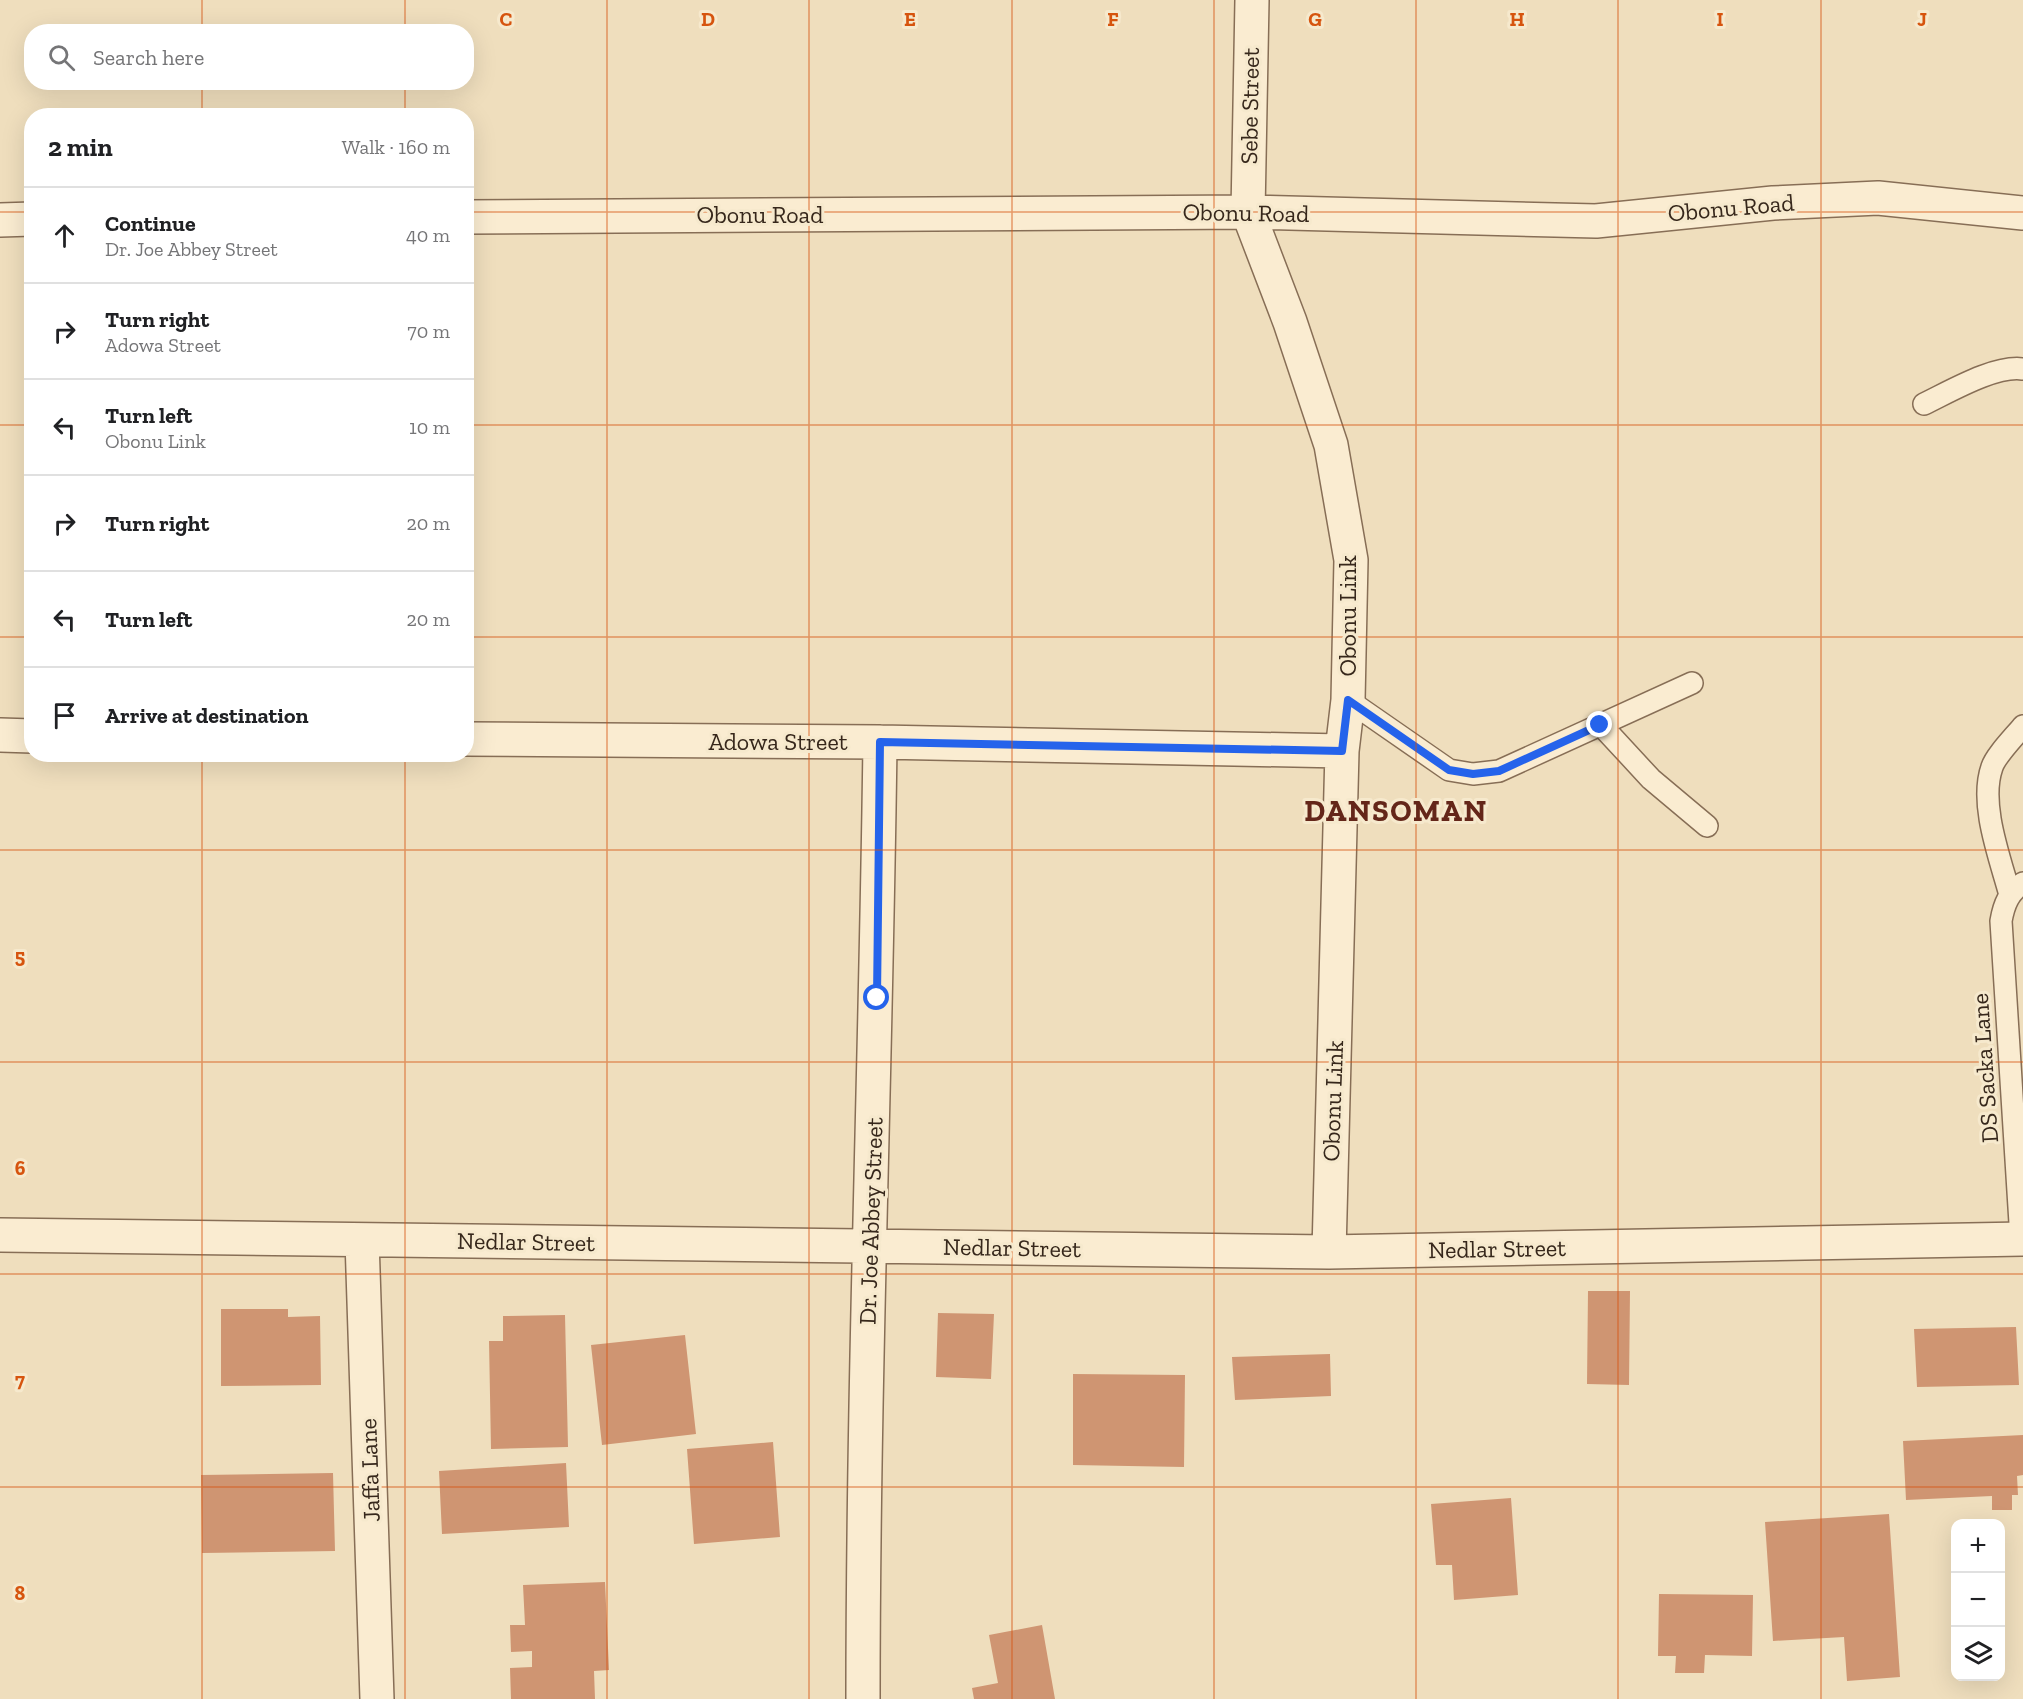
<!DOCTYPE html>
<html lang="en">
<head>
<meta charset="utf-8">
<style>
	body { margin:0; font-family:"Zilla Slab",serif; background:#f2f2f2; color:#202124 }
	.controls { position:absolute; right:18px; bottom:18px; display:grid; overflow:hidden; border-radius:12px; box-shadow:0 6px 24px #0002 }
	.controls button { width:54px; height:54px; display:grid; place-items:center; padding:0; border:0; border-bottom:2px solid #e0e0e0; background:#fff; color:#202124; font:30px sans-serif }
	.stop { position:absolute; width:18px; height:18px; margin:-14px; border:4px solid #2563eb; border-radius:50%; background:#fff }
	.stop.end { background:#2563eb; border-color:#fff; box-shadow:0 2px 6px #0008 }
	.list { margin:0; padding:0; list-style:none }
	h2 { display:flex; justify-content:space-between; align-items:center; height:78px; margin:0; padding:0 24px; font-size:26px }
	h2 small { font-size:20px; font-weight:400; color:#757577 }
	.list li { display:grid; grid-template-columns:39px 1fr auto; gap:18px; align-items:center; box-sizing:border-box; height:96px; padding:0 24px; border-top:2px solid #e0e0e0 }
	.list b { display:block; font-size:22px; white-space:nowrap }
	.list p { margin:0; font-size:20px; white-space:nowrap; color:#757577 }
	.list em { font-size:20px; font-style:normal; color:#757577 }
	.icon { flex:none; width:33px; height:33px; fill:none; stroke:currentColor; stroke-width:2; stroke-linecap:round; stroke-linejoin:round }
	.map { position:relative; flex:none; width:2023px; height:1699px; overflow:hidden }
	.search { position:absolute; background:#fff; box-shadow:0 6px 24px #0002; left:24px; top:24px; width:450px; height:66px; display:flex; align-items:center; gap:15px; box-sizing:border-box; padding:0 21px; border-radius:24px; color:#757577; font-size:22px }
	.panel { position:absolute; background:#fff; box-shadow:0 6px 24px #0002; left:24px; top:108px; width:450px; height:654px; border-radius:24px }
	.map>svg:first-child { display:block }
	.building { fill:#cf9572 }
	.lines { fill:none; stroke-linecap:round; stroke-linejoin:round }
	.lane-casing { stroke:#876e56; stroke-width:24 }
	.street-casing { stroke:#876e56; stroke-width:36 }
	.lane { stroke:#faecd1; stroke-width:21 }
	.street { stroke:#faecd1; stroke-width:33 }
	.route { stroke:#2563eb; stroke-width:8 }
	.grid { fill:none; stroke:#d6540e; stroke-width:1.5; stroke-opacity:0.55 }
	.labels { text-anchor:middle; stroke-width:6; stroke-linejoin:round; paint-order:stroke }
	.street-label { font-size:24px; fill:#36271b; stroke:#f6e9cd }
	.district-label { font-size:30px; font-weight:bold; letter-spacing:1.5px; fill:#642619; stroke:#f6e9cd }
	.grid-label { font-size:20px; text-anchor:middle; font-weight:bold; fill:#d6540e; stroke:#f6e9cd; stroke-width:6; stroke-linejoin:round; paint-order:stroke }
</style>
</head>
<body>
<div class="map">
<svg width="2023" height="1699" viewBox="0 0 2023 1699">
	<rect width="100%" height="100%" fill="#efdebd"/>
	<path class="building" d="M 1588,1291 L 1630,1291 L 1629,1385 L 1587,1384 Z
		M 221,1309 L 288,1309 L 288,1317 L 320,1316 L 321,1385 L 221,1386 Z
		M 938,1313 L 994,1314 L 991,1379 L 936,1377 Z
		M 565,1315 L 568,1447 L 491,1449 L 489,1341 L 503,1341 L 503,1316 Z
		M 2016,1327 L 2019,1385 L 1917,1387 L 1914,1329 Z
		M 685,1335 L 696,1434 L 602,1445 L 591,1345 Z
		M 1330,1354 L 1331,1396 L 1235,1400 L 1232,1357 Z
		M 1073,1374 L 1185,1375 L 1184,1467 L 1073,1465 Z
		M 2023,1435 L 2023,1475 L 2017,1476 L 2018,1495 L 2012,1495 L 2012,1510 L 1992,1510 L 1992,1496 L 1906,1500 L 1903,1441 Z
		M 773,1442 L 780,1537 L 694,1544 L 687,1449 Z
		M 566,1463 L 569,1527 L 442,1534 L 439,1471 Z
		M 333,1473 L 335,1551 L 202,1553 L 201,1475 Z
		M 1511,1498 L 1518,1595 L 1454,1600 L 1452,1565 L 1436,1565 L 1431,1504 Z
		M 1889,1514 L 1900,1677 L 1847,1681 L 1844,1637 L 1773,1641 L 1765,1522 Z
		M 605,1582 L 609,1670 L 594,1671 L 595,1699 L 511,1699 L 510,1668 L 532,1667 L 532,1651 L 511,1652 L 510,1625 L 525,1625 L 523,1585 Z
		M 1659,1594 L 1753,1595 L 1752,1656 L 1705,1655 L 1704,1673 L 1675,1673 L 1676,1656 L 1658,1656 Z
		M 1042,1625 L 1055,1699 L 974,1699 L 972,1688 L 998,1683 L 989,1635 Z"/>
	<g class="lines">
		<defs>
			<path id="lane" d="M 1924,404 C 1951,391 1995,365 2023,369
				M 1348,700 L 1449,770 L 1473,774 L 1499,771 L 1692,683
				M 1601,725 L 1651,779 L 1707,826
				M 2010,895 C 2000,858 1979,804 1992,767 C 1996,755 2015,736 2023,726
				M 2021,1239 L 2001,921 C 2004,904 2009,892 2023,883"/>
			<path id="street" d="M 1252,0 L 1248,212 L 1290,322 L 1331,445 L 1351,560 L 1348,700 L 1342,751 L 1329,1252
				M 466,217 L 1248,212 L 1596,221 L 1773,203 L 1878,198 L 2023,213
				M 0,220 L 32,219
				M 0,735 L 32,736
				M 466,739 L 880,742 L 1342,751
				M 0,1235 L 1329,1252 L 2023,1239
				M 362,1240 L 377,1699
				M 863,1699 C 863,1380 876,1061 880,742"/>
		</defs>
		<use href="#lane" class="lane-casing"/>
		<use href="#street" class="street-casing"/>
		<use href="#lane" class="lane"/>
		<use href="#street" class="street"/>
	</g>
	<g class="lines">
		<path class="route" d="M 877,998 L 880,742 L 1342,751 L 1348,700 L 1449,770 L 1473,774 L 1499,771 L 1600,725"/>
	</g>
	<path class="grid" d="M 202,0 L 202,32M 405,0 L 405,32M 607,0 L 607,1699M 809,0 L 809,1699M 1012,0 L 1012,1699M 1214,0 L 1214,1699M 1416,0 L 1416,1699M 1618,0 L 1618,1699M 1821,0 L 1821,1699M 202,82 L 202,116M 405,82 L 405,116M 0,212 L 32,212M 466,212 L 2023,212M 0,425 L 32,425M 466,425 L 2023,425M 0,637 L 32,637M 466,637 L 2023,637M 202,754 L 202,1699M 405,754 L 405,1699M 0,850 L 2023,850M 0,1062 L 2023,1062M 0,1274 L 2023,1274M 0,1487 L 2023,1487"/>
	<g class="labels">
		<g class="street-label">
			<text transform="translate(1250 106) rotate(-89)" y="8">Sebe Street</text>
			<text transform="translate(1731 208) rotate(-5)" y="8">Obonu Road</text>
			<text transform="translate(1246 213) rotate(1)" y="8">Obonu Road</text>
			<text x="760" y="223">Obonu Road</text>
			<text transform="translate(1348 616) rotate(-90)" y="8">Obonu Link</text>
			<text x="778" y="750">Adowa Street</text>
			<text transform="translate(1985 1068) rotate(-94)" y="8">DS Sacka Lane</text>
			<text transform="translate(1333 1101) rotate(-88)" y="8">Obonu Link</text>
			<text transform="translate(871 1221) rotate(-88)" y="8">Dr. Joe Abbey Street</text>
			<text transform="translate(526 1242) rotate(1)" y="8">Nedlar Street</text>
			<text transform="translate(1012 1248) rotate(1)" y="8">Nedlar Street</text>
			<text transform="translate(1497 1249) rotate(-1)" y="8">Nedlar Street</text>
			<text transform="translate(370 1470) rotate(-92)" y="8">Jaffa Lane</text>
		</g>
		<g class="district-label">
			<text x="1396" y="821">DANSOMAN</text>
		</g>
	</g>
	<g class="grid-label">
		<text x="506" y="26">C</text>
		<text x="708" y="26">D</text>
		<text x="910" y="26">E</text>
		<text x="1113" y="26">F</text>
		<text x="1315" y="26">G</text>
		<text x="1517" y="26">H</text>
		<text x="1720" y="26">I</text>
		<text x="1922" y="26">J</text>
		<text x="20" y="963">5</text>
		<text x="20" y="1175">6</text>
		<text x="20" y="1387">7</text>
		<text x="20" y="1600">8</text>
	</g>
</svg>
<div class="controls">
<button>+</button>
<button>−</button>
<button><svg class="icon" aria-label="layers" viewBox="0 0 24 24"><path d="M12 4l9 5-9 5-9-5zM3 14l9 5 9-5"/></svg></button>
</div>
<div class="stop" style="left:877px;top:998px"></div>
<div class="stop end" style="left:1600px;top:725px"></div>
<div class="search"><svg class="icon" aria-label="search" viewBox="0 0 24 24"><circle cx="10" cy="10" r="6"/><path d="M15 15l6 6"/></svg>Search here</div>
<section class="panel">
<h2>2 min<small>Walk · 160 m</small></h2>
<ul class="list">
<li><svg class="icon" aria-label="ahead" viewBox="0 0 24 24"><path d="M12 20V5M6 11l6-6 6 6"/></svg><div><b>Continue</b><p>Dr. Joe Abbey Street</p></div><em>40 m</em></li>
<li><svg class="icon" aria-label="right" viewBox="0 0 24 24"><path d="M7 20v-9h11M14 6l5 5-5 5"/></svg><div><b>Turn right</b><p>Adowa Street</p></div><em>70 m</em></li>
<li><svg class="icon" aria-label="left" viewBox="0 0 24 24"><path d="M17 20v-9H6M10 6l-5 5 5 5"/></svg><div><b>Turn left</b><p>Obonu Link</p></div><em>10 m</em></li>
<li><svg class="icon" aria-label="right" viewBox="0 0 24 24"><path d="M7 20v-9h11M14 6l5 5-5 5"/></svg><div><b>Turn right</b></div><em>20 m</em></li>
<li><svg class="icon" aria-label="left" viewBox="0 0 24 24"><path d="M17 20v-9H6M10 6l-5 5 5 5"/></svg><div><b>Turn left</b></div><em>20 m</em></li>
<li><svg class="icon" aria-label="arrive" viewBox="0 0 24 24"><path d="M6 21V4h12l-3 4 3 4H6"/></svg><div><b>Arrive at destination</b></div></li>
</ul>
</section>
</div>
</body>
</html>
